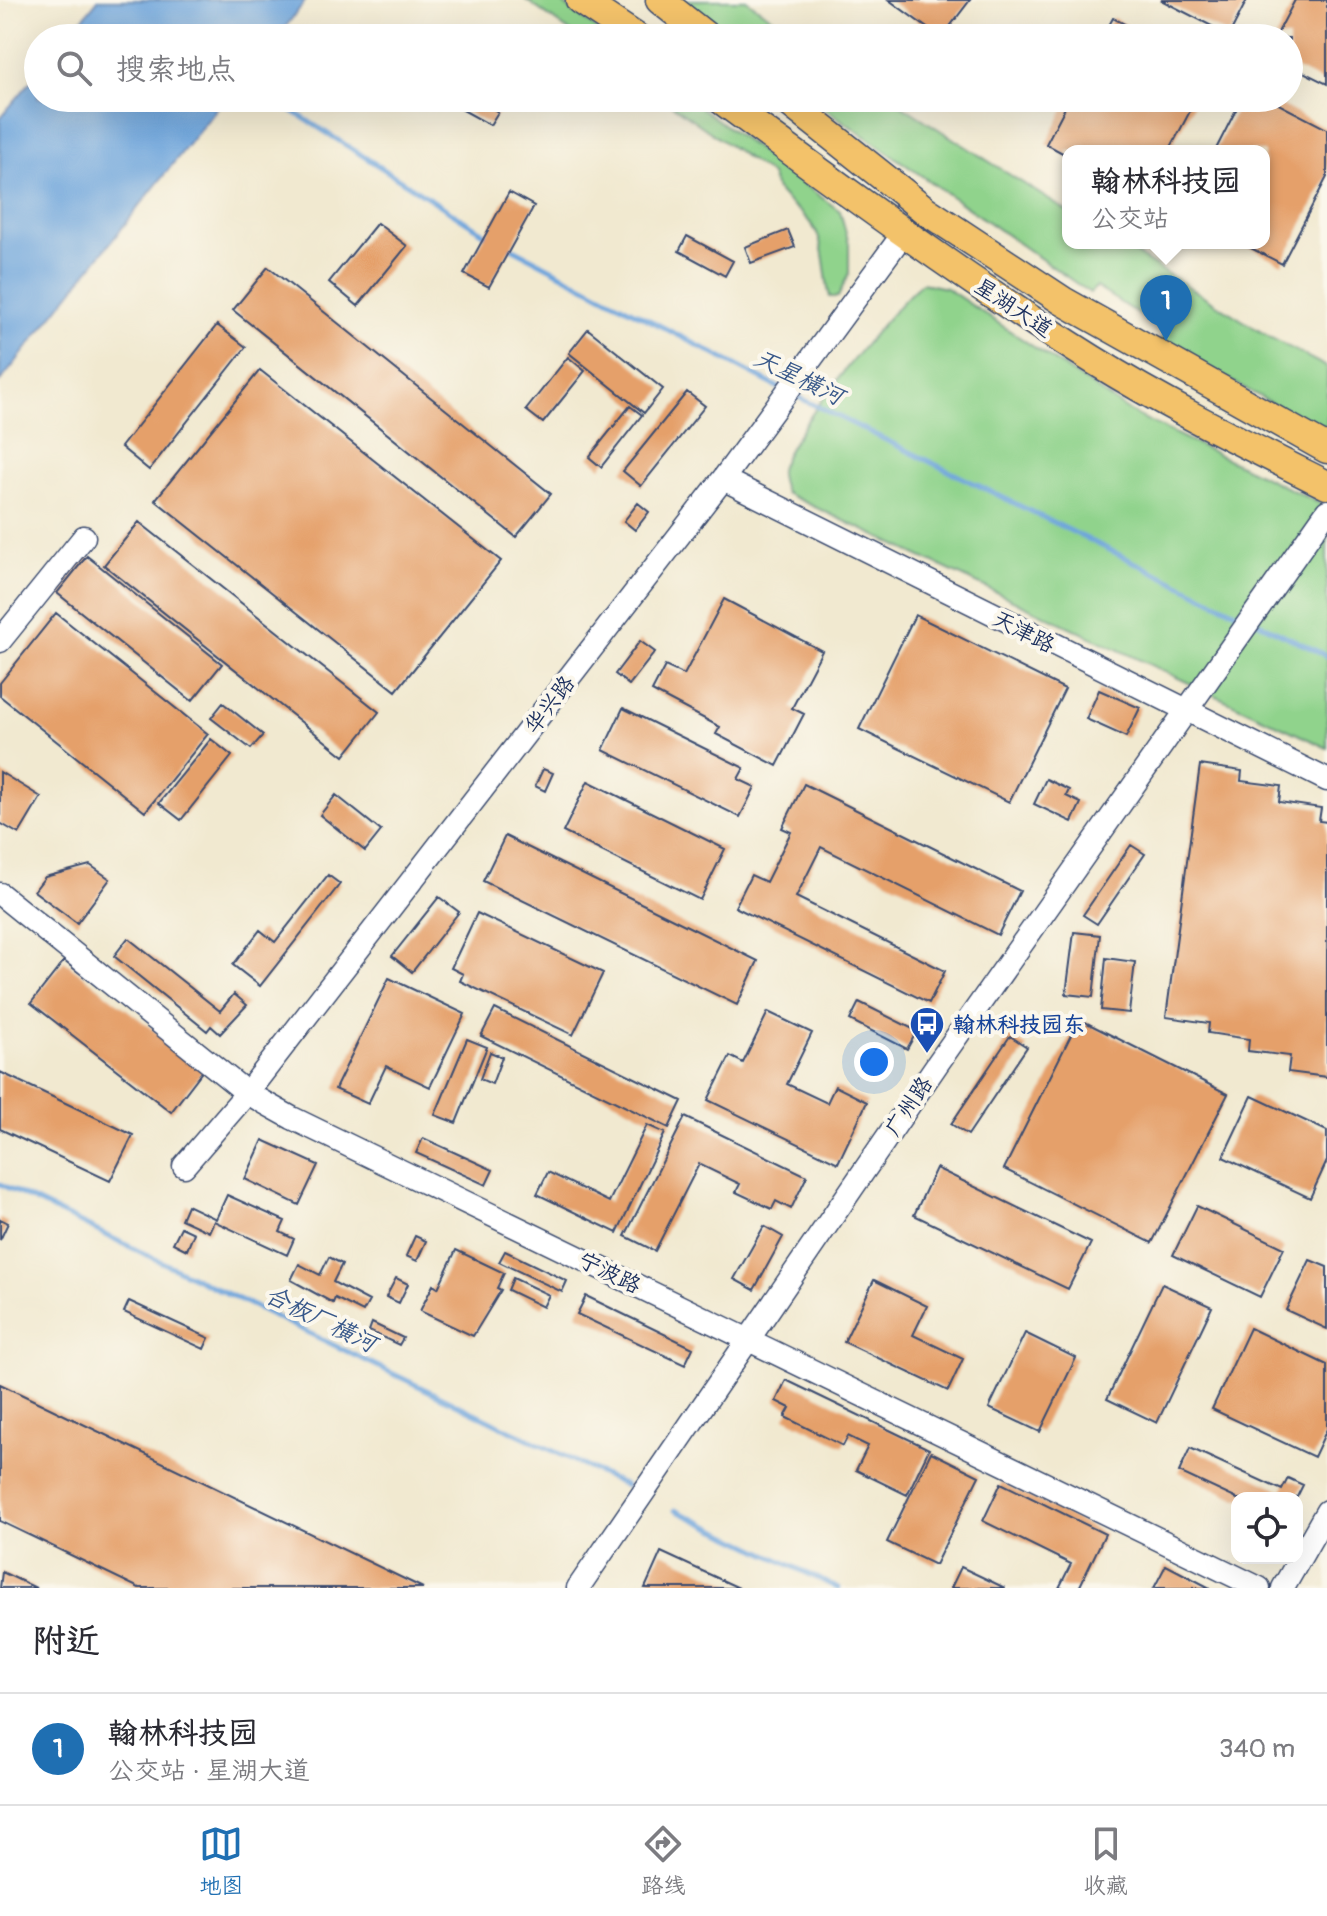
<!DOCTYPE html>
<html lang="zh">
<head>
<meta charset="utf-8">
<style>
	body { margin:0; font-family:Pangolin,"LXGW WenKai TC",sans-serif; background:#f7f7f7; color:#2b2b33 }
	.controls { position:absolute; right:24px; bottom:24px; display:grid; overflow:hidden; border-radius:16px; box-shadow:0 8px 32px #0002 }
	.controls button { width:72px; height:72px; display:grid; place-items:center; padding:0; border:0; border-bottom:2px solid #e1e1e2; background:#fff; color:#2b2b33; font:40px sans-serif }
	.you { position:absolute; left:874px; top:1062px; width:28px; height:28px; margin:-20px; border:6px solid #fff; border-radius:50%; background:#1a73e8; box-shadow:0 0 0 12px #1a73e833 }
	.badge { display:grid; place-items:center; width:52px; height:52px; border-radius:50%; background:#1f6fb2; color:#fff; font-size:26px; font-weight:700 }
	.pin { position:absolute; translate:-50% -66px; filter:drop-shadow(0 2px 4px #0008) }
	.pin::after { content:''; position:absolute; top:42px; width:28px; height:24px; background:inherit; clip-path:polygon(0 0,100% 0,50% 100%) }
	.popup { position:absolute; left:1062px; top:145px; width:208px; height:104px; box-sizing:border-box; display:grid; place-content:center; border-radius:16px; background:#fff; filter:drop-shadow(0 2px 6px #0005); font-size:26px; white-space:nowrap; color:#7c7c81 }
	.popup b { font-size:30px; color:#2b2b33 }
	.popup::after { content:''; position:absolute; left:50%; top:100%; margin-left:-16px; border:16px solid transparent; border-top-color:#fff }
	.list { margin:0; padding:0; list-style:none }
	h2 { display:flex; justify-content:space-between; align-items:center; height:104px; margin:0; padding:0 32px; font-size:34px }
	h2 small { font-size:26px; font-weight:400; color:#7c7c81 }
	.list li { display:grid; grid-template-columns:52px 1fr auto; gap:24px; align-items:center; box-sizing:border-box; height:112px; padding:0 32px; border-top:2px solid #e1e1e2 }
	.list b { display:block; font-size:30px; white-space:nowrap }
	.list p { margin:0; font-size:26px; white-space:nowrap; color:#7c7c81 }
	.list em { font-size:26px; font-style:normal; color:#7c7c81 }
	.icon { flex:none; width:44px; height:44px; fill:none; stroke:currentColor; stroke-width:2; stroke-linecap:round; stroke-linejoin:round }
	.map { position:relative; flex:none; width:1327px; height:1588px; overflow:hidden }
	.search { position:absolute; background:#fff; box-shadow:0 8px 32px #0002; left:24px; right:24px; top:24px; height:88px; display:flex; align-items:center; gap:20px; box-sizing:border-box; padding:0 28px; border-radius:44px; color:#7c7c81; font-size:30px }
	.sheet { height:216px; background:#fff }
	nav { display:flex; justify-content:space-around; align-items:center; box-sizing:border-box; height:112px; border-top:2px solid #e1e1e2; background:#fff; font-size:22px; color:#7c7c81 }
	nav a { display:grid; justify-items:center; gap:4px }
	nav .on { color:#1f6fb2 }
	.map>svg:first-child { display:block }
	.green { fill:#90d38c; stroke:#568175; stroke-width:2 }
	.water { fill:#6ea5dc; stroke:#446a9d; stroke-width:2 }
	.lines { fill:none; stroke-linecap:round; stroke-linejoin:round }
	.stream { stroke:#6ea5dc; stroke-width:5 }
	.building { fill:#e5a06a }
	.minor-casing { stroke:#3b4b6f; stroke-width:25 }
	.major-casing { stroke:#3b4b6f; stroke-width:31 }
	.minor { stroke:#fff; stroke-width:22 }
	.major { stroke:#f3c26a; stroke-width:28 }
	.labels { text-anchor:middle; stroke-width:8; stroke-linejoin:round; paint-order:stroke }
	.street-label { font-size:22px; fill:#1b2f5e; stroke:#fbf7ec }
	.transit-label { font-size:22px; font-weight:bold; fill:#164399; stroke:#fbf7ec; text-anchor:start }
	.water-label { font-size:24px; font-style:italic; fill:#38588a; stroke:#fbf7ec }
</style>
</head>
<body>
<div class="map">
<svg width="1327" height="1588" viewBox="0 0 1327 1588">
	<rect width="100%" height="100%" fill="#fbf7ec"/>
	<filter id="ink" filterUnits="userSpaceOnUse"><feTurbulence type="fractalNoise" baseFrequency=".0125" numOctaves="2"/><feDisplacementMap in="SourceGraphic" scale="16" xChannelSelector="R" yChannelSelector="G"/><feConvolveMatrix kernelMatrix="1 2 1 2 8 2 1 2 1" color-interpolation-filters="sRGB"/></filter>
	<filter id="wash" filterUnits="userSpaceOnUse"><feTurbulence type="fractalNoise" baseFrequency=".006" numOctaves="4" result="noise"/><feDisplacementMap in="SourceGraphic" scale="32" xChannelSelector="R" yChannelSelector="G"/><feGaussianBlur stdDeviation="1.8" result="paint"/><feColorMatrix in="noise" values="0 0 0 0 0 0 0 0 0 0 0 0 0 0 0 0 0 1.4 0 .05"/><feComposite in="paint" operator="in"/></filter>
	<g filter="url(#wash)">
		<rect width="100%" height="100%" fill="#f1e9d0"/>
		<path class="green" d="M 526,0 L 558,0 L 608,38 L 579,38 Z
			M 675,0 L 746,0 L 802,38 L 728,38 Z
			M 662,98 L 688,98 L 840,211 L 849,244 L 849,273 L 838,297 L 830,297 C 824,276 826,247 814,228 C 801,207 776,200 771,175 Z
			M 810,98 L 890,98 L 1068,212 L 1068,243 L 1118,243 L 1271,338 L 1327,367 L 1327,427 L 1300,419 L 1160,341 L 1166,332 L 1096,287 L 1090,293 Z
			M 922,283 L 946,288 L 1132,413 L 1327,507 L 1327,748 L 785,493 C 783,486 779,477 780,470 C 787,437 894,305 922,283 Z"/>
		<path class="water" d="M 98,0 L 306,0 L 277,38 L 67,38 Z
			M 38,73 L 38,98 L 225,98 L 0,382 L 0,118 Z"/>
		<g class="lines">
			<path class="stream" d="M 272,98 L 490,237
				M 506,245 L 781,389
				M 794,395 L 1244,616
				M 1257,622 L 1327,656
				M 0,1184 L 626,1486
				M 675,1510 L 838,1588"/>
		</g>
		<g id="blocks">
			<path class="building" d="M 889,0 L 970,0 L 941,38 Z
				M 1161,0 L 1247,0 L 1229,35 Z
				M 1295,0 L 1327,0 L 1327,84 L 1289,65 L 1289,38 L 1275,38 Z
				M 1113,18 L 1151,38 L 1102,38 Z
				M 441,98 L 475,98 L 498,112 L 490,125 Z
				M 1070,98 L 1197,98 L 1169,151 L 1068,151 L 1068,156 L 1046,144 Z
				M 1242,98 L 1267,98 L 1327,129 L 1327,177 L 1282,264 L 1241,243 L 1264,243 L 1264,151 L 1215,151 Z
				M 509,192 L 534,206 L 489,287 L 464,274 Z
				M 377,223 L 407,246 L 358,306 L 329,282 Z
				M 788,230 L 795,247 L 751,263 L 745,247 Z
				M 687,236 L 733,261 L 725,276 L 679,251 Z
				M 268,267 L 551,494 L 516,537 L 233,310 Z
				M 217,325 L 246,347 L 149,470 L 121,447 Z
				M 588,329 L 663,389 L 644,413 L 569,353 Z
				M 568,357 L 585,371 L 543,423 L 526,410 Z
				M 260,370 L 501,561 L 396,691 L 155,500 Z
				M 687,392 L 705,406 L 641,486 L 623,471 Z
				M 630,406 L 642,415 L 601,467 L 589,457 Z
				M 638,503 L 649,512 L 635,530 L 624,521 Z
				M 139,522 L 379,712 L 344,756 L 104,565 Z
				M 87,556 L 222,664 L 192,701 L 57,593 Z
				M 724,599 L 822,651 L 792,708 L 804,714 L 777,766 L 716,734 L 720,727 L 652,691 L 665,666 L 684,675 Z
				M 56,613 L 208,734 L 145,812 L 0,696 L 0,683 Z
				M 915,615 L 1065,689 L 1009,802 L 859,729 Z
				M 640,641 L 655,652 L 629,685 L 615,674 Z
				M 1099,690 L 1140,708 L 1126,737 L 1086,719 Z
				M 223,703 L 263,735 L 251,749 L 211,718 Z
				M 623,708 L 744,768 L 738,779 L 755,787 L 740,817 L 603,750 Z
				M 211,739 L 232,756 L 181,820 L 159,803 Z
				M 1200,765 L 1242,771 L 1241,781 L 1281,786 L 1279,802 L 1321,808 L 1319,821 L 1327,822 L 1327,1077 L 1288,1072 L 1290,1056 L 1248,1051 L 1249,1039 L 1208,1033 L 1209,1023 L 1166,1017 Z
				M 543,769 L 553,773 L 545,791 L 535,786 Z
				M 0,772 L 41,797 L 19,834 L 0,823 Z
				M 1046,779 L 1069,790 L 1066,796 L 1081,803 L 1072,822 L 1034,804 Z
				M 588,781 L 725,849 L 700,900 L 563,832 Z
				M 804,784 L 1020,891 L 998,935 L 821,847 L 796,897 L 945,971 L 929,1003 L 735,907 L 751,875 L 766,882 L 791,832 L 782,828 Z
				M 336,795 L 381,831 L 365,851 L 320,815 Z
				M 505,836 L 758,961 L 737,1005 L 483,881 Z
				M 1131,845 L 1145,854 L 1097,924 L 1083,915 Z
				M 90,865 L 110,879 L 77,923 L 34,891 L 45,877 Z
				M 328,875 L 340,884 L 260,986 L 233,965 L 260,930 L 275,942 Z
				M 439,897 L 459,912 L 412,972 L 392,956 Z
				M 477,913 L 603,973 L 573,1035 L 460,981 L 463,974 L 451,968 Z
				M 1074,932 L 1100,935 L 1093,997 L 1066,994 Z
				M 128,938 L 220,1011 L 234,994 L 247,1005 L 220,1034 L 211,1026 L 207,1031 L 114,956 Z
				M 1106,958 L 1135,962 L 1129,1013 L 1101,1010 Z
				M 64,961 L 204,1069 L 171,1112 L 31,1003 Z
				M 389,978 L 465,1014 L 430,1087 L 386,1066 L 368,1104 L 335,1089 Z
				M 859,1002 L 917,1031 L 907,1049 L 850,1020 Z
				M 495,1009 L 682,1101 L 669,1128 L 481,1036 Z
				M 768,1012 L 812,1033 L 787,1084 L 827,1103 L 835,1086 L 867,1102 L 838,1163 L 708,1100 L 730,1056 L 743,1063 Z
				M 1079,1019 L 1228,1094 L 1152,1243 L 1004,1169 Z
				M 1010,1036 L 1027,1047 L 968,1135 L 951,1124 Z
				M 467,1039 L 487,1047 L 456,1123 L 435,1115 Z
				M 490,1052 L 502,1057 L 492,1084 L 480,1079 Z
				M 0,1072 L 133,1135 L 110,1181 L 0,1129 Z
				M 1252,1096 L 1327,1131 L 1327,1161 L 1310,1198 L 1223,1157 Z
				M 685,1117 L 807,1176 L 791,1209 L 776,1201 L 772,1209 L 736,1192 L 740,1184 L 699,1164 L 655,1251 L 625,1236 Z
				M 647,1125 L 665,1133 L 617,1233 L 537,1194 L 548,1172 L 609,1202 Z
				M 423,1138 L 493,1170 L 486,1185 L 416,1153 Z
				M 263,1140 L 318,1165 L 299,1205 L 245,1179 Z
				M 936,1168 L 1091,1243 L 1068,1289 L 914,1215 Z
				M 227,1195 L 285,1221 L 280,1232 L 294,1239 L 287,1255 L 214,1221 L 209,1232 L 181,1219 L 187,1205 L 216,1219 Z
				M 1197,1206 L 1284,1248 L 1260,1297 L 1173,1255 Z
				M 0,1219 L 8,1223 L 0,1240 Z
				M 764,1226 L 783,1237 L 754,1290 L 734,1279 Z
				M 181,1227 L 194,1233 L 187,1250 L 173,1243 Z
				M 415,1236 L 426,1241 L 417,1261 L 406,1256 Z
				M 456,1250 L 504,1273 L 497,1288 L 501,1290 L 473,1336 L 420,1311 L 433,1285 L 438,1288 Z
				M 505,1251 L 567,1281 L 562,1292 L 499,1262 Z
				M 329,1257 L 342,1264 L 333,1282 L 369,1301 L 363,1312 L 335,1298 L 333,1303 L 291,1280 L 299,1264 L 320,1275 Z
				M 1310,1260 L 1327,1267 L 1327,1329 L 1286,1310 Z
				M 396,1278 L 408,1284 L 399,1303 L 386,1297 Z
				M 513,1278 L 549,1295 L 543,1307 L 508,1290 Z
				M 874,1280 L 927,1306 L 913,1335 L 963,1359 L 948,1391 L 844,1342 Z
				M 1162,1284 L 1212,1307 L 1157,1423 L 1107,1399 Z
				M 586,1296 L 693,1348 L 685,1365 L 577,1314 Z
				M 129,1301 L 209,1338 L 204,1349 L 124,1312 Z
				M 372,1323 L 403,1338 L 399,1345 L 369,1331 Z
				M 1250,1328 L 1327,1365 L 1327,1429 L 1314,1457 L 1212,1409 Z
				M 1025,1333 L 1076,1358 L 1040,1432 L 989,1408 Z
				M 786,1380 L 929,1449 L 907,1495 L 856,1470 L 868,1446 L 848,1436 L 843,1446 L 785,1417 L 790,1408 L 776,1401 Z
				M 0,1384 L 423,1588 L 139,1588 L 0,1521 Z
				M 1190,1448 L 1282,1490 L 1288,1478 L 1303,1485 L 1297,1497 L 1237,1499 L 1179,1472 Z
				M 931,1452 L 979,1476 L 935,1565 L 887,1542 Z
				M 1001,1483 L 1105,1534 L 1079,1588 L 1059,1588 L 1071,1564 L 983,1521 Z
				M 661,1552 L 739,1588 L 645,1588 Z
				M 1166,1565 L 1210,1588 L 1154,1588 Z
				M 961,1567 L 1005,1588 L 951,1588 Z
				M 2,1572 L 36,1588 L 0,1588 Z"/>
		</g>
	</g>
	<g filter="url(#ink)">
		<use href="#blocks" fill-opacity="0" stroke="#3b4b6f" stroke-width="2"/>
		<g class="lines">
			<defs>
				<path id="minor" d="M 723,479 L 1327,780
					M 0,641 L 84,537
					M 0,894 L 247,1093 L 292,1118 L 1259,1588
					M 184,1166 L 247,1093 L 723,479 L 903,234
					M 578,1588 L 938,1063 L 1327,511
					M 1283,1588 L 1327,1511"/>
				<path id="major" d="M 580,0 L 637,38
					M 660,0 L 708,38
					M 719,98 C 841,188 963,278 1092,359 C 1167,406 1247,445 1327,485
					M 784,98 L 925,210 L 1063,301 L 1327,449"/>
			</defs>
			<use href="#minor" class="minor-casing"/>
			<use href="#major" class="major-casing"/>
			<use href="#minor" class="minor"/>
			<use href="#major" class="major"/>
		</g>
	</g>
	<defs>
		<symbol id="bus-pin" viewBox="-11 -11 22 30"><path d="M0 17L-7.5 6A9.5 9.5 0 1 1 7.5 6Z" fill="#1a4fb4" stroke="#fbf7ec"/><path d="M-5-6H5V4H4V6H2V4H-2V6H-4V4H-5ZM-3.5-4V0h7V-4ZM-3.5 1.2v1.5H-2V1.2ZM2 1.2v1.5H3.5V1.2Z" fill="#fff"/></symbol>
	</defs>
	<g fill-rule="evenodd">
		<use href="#bus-pin" x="907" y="1004" width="40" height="54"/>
	</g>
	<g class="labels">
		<g class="street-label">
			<text transform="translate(1014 307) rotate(33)" y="8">星湖大道</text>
			<text transform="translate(1024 631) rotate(27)" y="8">天津路</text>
			<text transform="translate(549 704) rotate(-52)" y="8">华兴路</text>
			<text transform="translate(908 1106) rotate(-56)" y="8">广州路</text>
			<text transform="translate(610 1272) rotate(26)" y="8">宁波路</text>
		</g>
		<g class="transit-label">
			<text x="953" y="1032">翰林科技园东</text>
		</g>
		<g class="water-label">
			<text transform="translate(799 377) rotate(26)" y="8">天星横河</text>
			<text transform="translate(321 1319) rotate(26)" y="8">合板厂横河</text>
		</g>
	</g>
</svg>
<div class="controls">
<button><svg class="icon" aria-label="locate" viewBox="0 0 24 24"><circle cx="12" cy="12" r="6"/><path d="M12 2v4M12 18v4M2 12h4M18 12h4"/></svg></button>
</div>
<div class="you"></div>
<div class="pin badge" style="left:1166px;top:341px">1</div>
<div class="popup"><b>翰林科技园</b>公交站</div>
<div class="search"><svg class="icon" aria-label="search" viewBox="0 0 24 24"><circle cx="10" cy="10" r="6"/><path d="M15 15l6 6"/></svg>搜索地点</div>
</div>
<section class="sheet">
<h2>附近<small></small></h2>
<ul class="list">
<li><span class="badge">1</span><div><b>翰林科技园</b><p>公交站 · 星湖大道</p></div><em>340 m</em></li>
</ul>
</section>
<nav>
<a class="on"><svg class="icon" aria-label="map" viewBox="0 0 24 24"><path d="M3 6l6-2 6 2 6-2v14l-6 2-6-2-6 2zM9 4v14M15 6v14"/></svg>地图</a>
<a><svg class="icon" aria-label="directions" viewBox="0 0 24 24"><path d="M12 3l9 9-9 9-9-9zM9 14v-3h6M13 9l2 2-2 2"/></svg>路线</a>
<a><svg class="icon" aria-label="saved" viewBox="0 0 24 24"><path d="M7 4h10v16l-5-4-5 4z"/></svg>收藏</a>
</nav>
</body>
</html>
